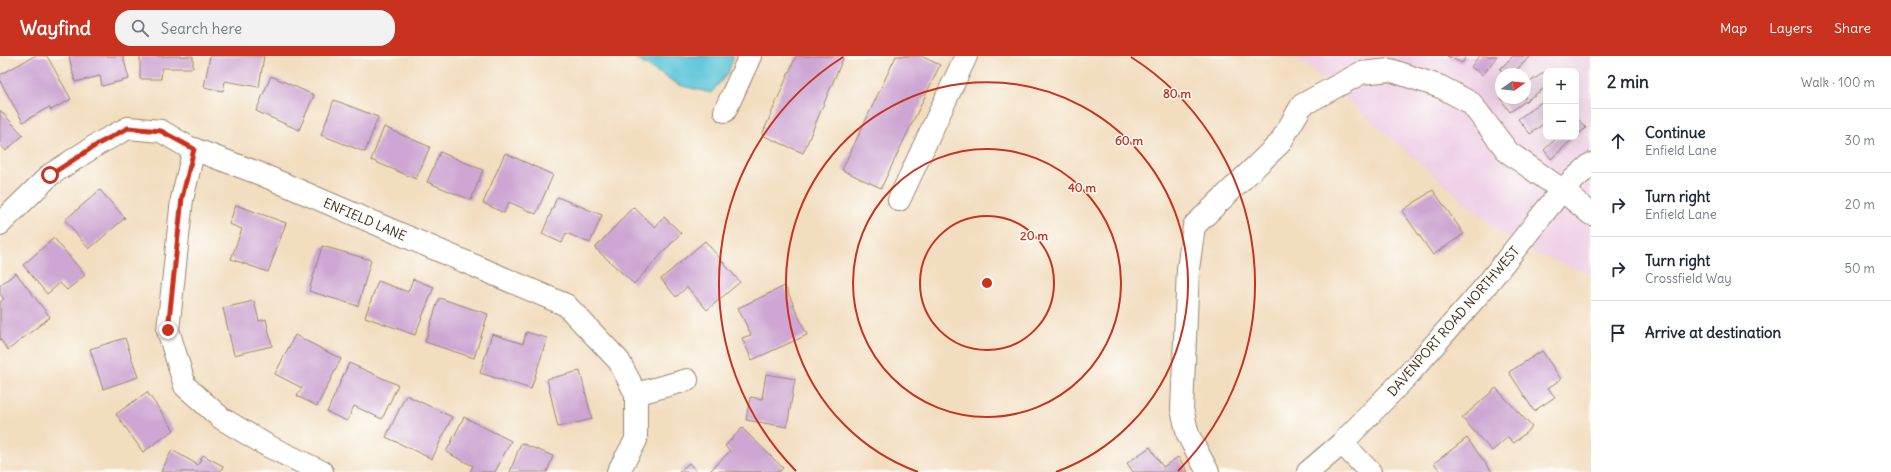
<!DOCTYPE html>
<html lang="en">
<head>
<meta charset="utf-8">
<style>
	body { margin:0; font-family:Delius,sans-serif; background:#f2f2f3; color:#1f2937 }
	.controls { position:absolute; right:12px; top:12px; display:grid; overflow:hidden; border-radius:8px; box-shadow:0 4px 16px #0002 }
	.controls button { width:36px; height:36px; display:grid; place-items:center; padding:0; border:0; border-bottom:1px solid #e0e1e3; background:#fff; color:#1f2937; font:20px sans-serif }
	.compass { position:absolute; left:1495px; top:12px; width:36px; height:36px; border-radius:50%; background:#fff; box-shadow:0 4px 16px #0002; rotate:75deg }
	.stop { position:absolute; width:12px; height:12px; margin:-9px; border:3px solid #c8321e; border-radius:50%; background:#fff }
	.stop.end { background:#c8321e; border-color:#fff; box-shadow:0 1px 4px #0008 }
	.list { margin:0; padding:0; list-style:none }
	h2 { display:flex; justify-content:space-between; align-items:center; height:52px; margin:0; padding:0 16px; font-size:17px }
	h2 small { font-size:13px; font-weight:400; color:#747a83 }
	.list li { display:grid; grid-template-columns:26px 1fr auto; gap:12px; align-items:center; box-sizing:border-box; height:64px; padding:0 16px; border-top:1px solid #e0e1e3 }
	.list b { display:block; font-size:15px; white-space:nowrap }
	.list p { margin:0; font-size:13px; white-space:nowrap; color:#747a83 }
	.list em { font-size:13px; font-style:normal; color:#747a83 }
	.icon { flex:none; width:22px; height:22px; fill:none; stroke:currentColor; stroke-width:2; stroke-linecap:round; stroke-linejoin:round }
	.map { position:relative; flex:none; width:1591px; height:416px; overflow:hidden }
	header { display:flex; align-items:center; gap:24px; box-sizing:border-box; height:56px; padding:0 20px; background:#c8321e; color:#fff }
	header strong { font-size:19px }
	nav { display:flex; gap:22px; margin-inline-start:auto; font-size:14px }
	.search { width:280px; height:36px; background:#f2f2f3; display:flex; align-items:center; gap:10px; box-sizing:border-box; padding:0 14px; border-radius:16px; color:#747a83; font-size:15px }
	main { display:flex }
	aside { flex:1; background:#fff }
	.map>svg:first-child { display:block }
	.built { fill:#efd0e6; fill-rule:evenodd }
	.water { fill:#5dc6d9; stroke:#4c787c }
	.building { fill:#cda6d3 }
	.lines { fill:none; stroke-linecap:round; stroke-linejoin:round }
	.minor-casing { stroke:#96846e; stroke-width:24 }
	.minor { stroke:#fff; stroke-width:22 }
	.route { stroke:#c8321e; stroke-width:5 }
	.ring { fill:none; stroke:#c8321e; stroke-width:2 }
	.labels { text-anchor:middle; stroke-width:3; stroke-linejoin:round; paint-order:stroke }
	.street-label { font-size:13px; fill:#3b2a1e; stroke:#fdfcf7 }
	.centre { fill:#c8321e; stroke:#fdfcf7; stroke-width:2 }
	.ring-label { font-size:12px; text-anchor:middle; font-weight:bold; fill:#c8321e; stroke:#fdfcf7; stroke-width:3; stroke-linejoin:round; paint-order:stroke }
</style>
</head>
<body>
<header>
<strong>Wayfind</strong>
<div class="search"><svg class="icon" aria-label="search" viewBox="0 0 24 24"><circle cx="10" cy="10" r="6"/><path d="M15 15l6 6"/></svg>Search here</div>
<nav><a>Map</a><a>Layers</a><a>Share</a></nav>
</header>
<main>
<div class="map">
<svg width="1591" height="416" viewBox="0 0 1591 416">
	<rect width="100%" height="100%" fill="#fdfcf7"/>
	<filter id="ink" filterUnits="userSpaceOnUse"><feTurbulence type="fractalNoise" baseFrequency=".025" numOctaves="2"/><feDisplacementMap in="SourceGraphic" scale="8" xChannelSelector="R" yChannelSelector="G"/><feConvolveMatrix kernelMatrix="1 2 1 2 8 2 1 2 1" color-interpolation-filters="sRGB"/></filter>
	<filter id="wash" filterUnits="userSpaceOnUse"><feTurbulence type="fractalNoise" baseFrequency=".012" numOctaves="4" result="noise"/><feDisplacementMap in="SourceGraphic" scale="16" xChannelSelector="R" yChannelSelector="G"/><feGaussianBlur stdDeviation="0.9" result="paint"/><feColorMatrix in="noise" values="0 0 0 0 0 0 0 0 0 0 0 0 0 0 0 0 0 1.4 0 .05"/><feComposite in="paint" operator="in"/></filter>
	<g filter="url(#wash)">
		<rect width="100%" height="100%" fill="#f2ddbf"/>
		<path class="built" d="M 1296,0 L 1591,0 L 1591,218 L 1516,190 ZM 1546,15 L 1576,15 L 1576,81 L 1546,81 ZM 1501,18 L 1525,18 L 1525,42 L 1501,42 Z"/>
		<path class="water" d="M 631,0 L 734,0 L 728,17 L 711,37 L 679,29 Z"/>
		<g id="blocks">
			<path class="building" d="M 34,0 L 47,0 L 71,43 L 51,54 L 49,51 L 23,66 L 0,25 L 0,19 Z
				M 69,0 L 123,0 L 129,23 L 102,30 L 100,20 L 75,26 Z
				M 140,0 L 193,0 L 193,12 L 162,12 L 161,23 L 140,23 Z
				M 210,0 L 264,0 L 259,31 L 225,25 L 223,35 L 204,31 Z
				M 796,0 L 844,0 L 803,97 L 762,79 Z
				M 896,0 L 921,0 L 940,9 L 881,132 L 842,114 Z
				M 1447,0 L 1466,0 L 1462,7 Z
				M 1479,0 L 1497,0 L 1483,19 L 1471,11 Z
				M 1513,0 L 1531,0 L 1512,18 L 1504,18 L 1500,13 Z
				M 1546,15 L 1546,31 L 1510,56 L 1500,42 L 1525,42 L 1525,24 L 1528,22 L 1530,26 Z
				M 271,20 L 314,39 L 299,74 L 256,55 Z
				M 334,44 L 378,61 L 365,96 L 321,79 Z
				M 1543,45 L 1546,49 L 1546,66 L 1530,78 L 1518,63 Z
				M 0,54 L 23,79 L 6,95 L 0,88 Z
				M 1578,63 L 1586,72 L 1576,80 L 1576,65 Z
				M 384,71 L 430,91 L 416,123 L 371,104 Z
				M 1558,81 L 1575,81 L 1551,103 L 1544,94 Z
				M 440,96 L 483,114 L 471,144 L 427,126 Z
				M 505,97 L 553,119 L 536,158 L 509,146 L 504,157 L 483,147 Z
				M 100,134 L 125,162 L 89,193 L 65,164 Z
				M 1433,134 L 1464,178 L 1433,199 L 1402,155 Z
				M 557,141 L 602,159 L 590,187 L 566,177 L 562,187 L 542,178 Z
				M 236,149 L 286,167 L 268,216 L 231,203 L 242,173 L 229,168 Z
				M 633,151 L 655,171 L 664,161 L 681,177 L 634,228 L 595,192 Z
				M 54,182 L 85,219 L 67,234 L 60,227 L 47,238 L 23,209 Z
				M 705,185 L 740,226 L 707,254 L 687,231 L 676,241 L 661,223 Z
				M 322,190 L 371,204 L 358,250 L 309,235 Z
				M 16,217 L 50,261 L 8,294 L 0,283 L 0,246 L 4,243 L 0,238 L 0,229 Z
				M 413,223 L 434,231 L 415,279 L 365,261 L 378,225 L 408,236 Z
				M 785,230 L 807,279 L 752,304 L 742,282 L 751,279 L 738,252 Z
				M 439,242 L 488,258 L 474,302 L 425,286 Z
				M 254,245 L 259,265 L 266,263 L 272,290 L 234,299 L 223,252 Z
				M 526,276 L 547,282 L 531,333 L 480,317 L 492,278 L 523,288 Z
				M 295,279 L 341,303 L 317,350 L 297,340 L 302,332 L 275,318 Z
				M 125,282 L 138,321 L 103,333 L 90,293 Z
				M 1542,295 L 1561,323 L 1548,332 L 1555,341 L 1534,355 L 1509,316 Z
				M 349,307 L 398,329 L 382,363 L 354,350 L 347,365 L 327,356 Z
				M 580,315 L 592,363 L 558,371 L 547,323 Z
				M 766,318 L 795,323 L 787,371 L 746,364 L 750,341 L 762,343 Z
				M 1496,332 L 1532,371 L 1514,387 L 1508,381 L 1492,395 L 1462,362 Z
				M 147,336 L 174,374 L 143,396 L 116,358 Z
				M 406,339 L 452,361 L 432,403 L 386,381 Z
				M 464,361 L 511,385 L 495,416 L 470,416 L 473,410 L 446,396 Z
				M 742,372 L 783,412 L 779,416 L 710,415 L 730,395 L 725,390 Z
				M 1467,382 L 1492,416 L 1441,416 L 1434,407 Z
				M 521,387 L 553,400 L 547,416 L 510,416 Z
				M 1150,391 L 1163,411 L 1178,401 L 1188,416 L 1133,416 L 1127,407 Z
				M 172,394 L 198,409 L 203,399 L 223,410 L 220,416 L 161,416 Z
				M 689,407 L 697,416 L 679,416 Z"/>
		</g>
	</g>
	<g filter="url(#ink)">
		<use href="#blocks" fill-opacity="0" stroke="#96846e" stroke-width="1"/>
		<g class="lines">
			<defs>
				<path id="minor" d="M 725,55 L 750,0
					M 194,93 L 182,143 L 168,274 L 185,330 L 221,362 L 268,390 L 322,416
					M 899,144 L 966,0
					M 0,168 L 50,119 L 98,88 L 128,72 L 161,75 L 188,91 L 258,117 L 566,249 L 619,305 L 636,338 L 636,384 L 618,416
					M 636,338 L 687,324
					M 1342,387 L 1370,416
					M 1208,416 L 1188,379 L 1182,353 L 1188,213 L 1194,170 L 1280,87 L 1302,49 L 1361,17 L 1390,14 L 1441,31 L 1471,47 L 1508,96 L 1562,134 L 1591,158
					M 1308,416 L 1342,387 L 1407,320 L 1484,232 L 1562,134 L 1591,108"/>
			</defs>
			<use href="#minor" class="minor-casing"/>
			<use href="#minor" class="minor"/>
		</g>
	</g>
	<g class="lines" filter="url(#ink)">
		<path class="route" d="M 50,119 L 98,88 L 128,72 L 161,75 L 194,93 L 182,142 L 168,274"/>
	</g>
	<g class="ring">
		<circle cx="987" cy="227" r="67"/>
		<circle cx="987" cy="227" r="134"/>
		<path d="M918 416A201 201 0 1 1 1056 416"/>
		<path d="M796 415A268 268 0 0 1 843 1M1131 1A268 268 0 0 1 1178 415"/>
	</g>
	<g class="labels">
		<g class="street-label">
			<text transform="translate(365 163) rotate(23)" y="5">ENFIELD LANE</text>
			<text transform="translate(1453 265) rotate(-49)" y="5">DAVENPORT ROAD NORTHWEST</text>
		</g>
	</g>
	<circle cx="987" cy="227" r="6" class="centre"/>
	<g class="ring-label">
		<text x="1177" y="42">80 m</text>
		<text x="1129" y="89">60 m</text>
		<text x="1082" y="136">40 m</text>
		<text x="1034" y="184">20 m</text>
	</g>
</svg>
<div class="controls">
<button>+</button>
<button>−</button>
</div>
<svg class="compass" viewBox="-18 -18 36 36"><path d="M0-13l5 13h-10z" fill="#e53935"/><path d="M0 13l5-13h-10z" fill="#747a83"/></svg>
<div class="stop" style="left:50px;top:119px"></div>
<div class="stop end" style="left:168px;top:274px"></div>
</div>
<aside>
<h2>2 min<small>Walk · 100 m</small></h2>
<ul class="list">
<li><svg class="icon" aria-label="ahead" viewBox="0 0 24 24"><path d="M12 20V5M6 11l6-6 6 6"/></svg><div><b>Continue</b><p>Enfield Lane</p></div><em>30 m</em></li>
<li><svg class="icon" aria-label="right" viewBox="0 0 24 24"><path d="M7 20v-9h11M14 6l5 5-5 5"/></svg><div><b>Turn right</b><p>Enfield Lane</p></div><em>20 m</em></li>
<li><svg class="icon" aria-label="right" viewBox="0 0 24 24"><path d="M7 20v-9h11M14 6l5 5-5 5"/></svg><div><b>Turn right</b><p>Crossfield Way</p></div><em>50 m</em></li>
<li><svg class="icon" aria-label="arrive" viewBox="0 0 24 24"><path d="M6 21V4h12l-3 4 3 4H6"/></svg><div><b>Arrive at destination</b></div></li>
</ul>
</aside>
</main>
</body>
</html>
